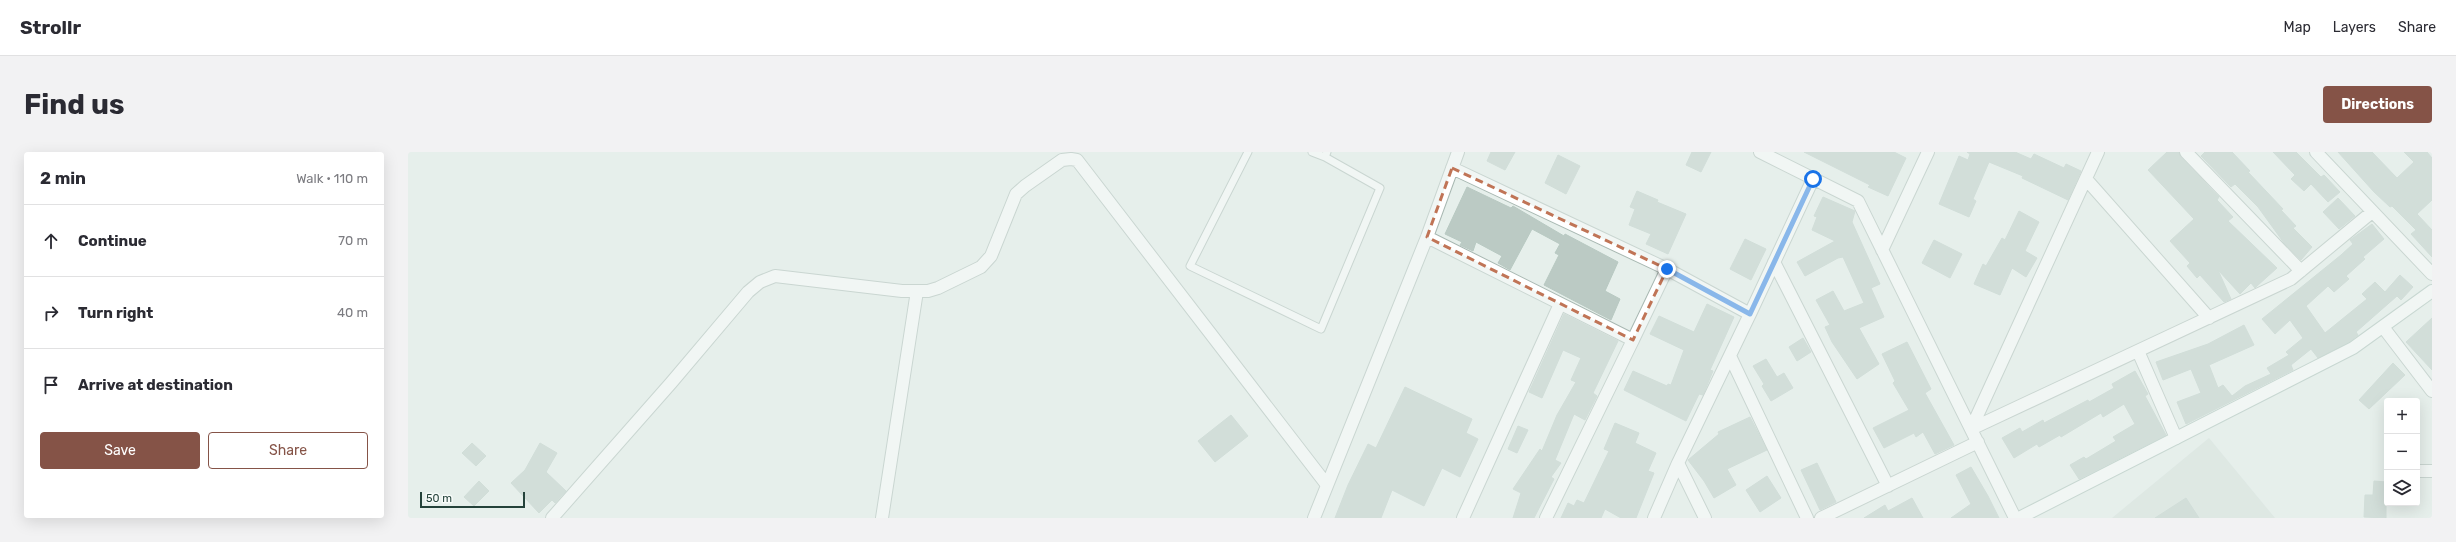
<!DOCTYPE html>
<html lang="en">
<head>
<meta charset="utf-8">
<style>
	body { margin:0; font-family:Rubik,sans-serif; background:#f2f2f3; color:#2b2b33 }
	.controls { position:absolute; right:12px; bottom:12px; display:grid; overflow:hidden; border-radius:4px; box-shadow:0 4px 16px #0002 }
	.controls button { width:36px; height:36px; display:grid; place-items:center; padding:0; border:0; border-bottom:1px solid #e1e1e2; background:#fff; color:#2b2b33; font:20px sans-serif }
	.scale { position:absolute; left:12px; bottom:10px; width:105px; box-sizing:border-box; padding-left:4px; border:2px solid #24423a; border-top:0; font-size:11px; line-height:14px; white-space:nowrap; color:#24423a; -webkit-text-stroke:3px #f7fbf9; paint-order:stroke }
	.stop { position:absolute; width:12px; height:12px; margin:-9px; border:3px solid #1a73e8; border-radius:50%; background:#fff }
	.stop.end { background:#1a73e8; border-color:#fff; box-shadow:0 1px 4px #0008 }
	.list { margin:0; padding:0; list-style:none }
	h2 { display:flex; justify-content:space-between; align-items:center; height:52px; margin:0; padding:0 16px; font-size:17px }
	h2 small { font-size:13px; font-weight:400; color:#7c7c81 }
	.list li { display:grid; grid-template-columns:26px 1fr auto; gap:12px; align-items:center; box-sizing:border-box; height:72px; padding:0 16px; border-top:1px solid #e1e1e2 }
	.list b { display:block; font-size:15px; white-space:nowrap }
	.list em { font-size:13px; font-style:normal; color:#7c7c81 }
	.actions { display:flex; gap:8px; padding:12px 16px }
	.actions a { flex:1; padding:9px 0; border:1px solid #855347; border-radius:4px; text-align:center; font-size:14px; color:#855347 }
	.actions .main { background:#855347; color:#fff }
	.icon { flex:none; width:22px; height:22px; fill:none; stroke:currentColor; stroke-width:2; stroke-linecap:round; stroke-linejoin:round }
	.map { position:relative; flex:none; width:2024px; height:366px; overflow:hidden; border-radius:4px }
	header { display:flex; align-items:center; gap:24px; box-sizing:border-box; height:56px; padding:0 20px; background:#fff; border-bottom:1px solid #e1e1e2 }
	header strong { font-size:19px }
	nav { display:flex; gap:22px; margin-inline-start:auto; font-size:14px }
	.intro { display:flex; align-items:center; justify-content:space-between; box-sizing:border-box; height:96px; padding:0 24px }
	h1 { margin:0; font-size:28px }
	.button { padding:10px 18px; border-radius:4px; background:#855347; color:#fff; font-size:14px; font-weight:700 }
	main { display:flex; gap:24px; padding:0 24px }
	aside { flex:1; background:#fff; border-radius:4px; box-shadow:0 4px 16px #0002 }
	.map>svg:first-child { display:block }
	.built { fill:#d4dfda }
	.building { fill:#bbcac4; stroke:#b8c9c2 }
	.lines { fill:none; stroke-linecap:round; stroke-linejoin:round }
	.lane-casing { stroke:#a8b8b2; stroke-width:9 }
	.street-casing { stroke:#a8b8b2; stroke-width:14 }
	.secondary-casing { stroke:#a4bbb3; stroke-width:14 }
	.lane { stroke:#fff; stroke-width:7 }
	.street { stroke:#fff; stroke-width:12 }
	.secondary { stroke:#fff; stroke-width:12 }
	.route { stroke:#1a73e8; stroke-width:5 }
	.marked { fill:none; stroke:#c07456; stroke-width:3; stroke-dasharray:8 5; stroke-linejoin:round }
</style>
</head>
<body>
<header>
<strong>Strollr</strong>
<nav><a>Map</a><a>Layers</a><a>Share</a></nav>
</header>
<div class="intro"><h1>Find us</h1><a class="button">Directions</a></div>
<main>
<aside>
<h2>2 min<small>Walk · 110 m</small></h2>
<ul class="list">
<li><svg class="icon" aria-label="ahead" viewBox="0 0 24 24"><path d="M12 20V5M6 11l6-6 6 6"/></svg><div><b>Continue</b></div><em>70 m</em></li>
<li><svg class="icon" aria-label="right" viewBox="0 0 24 24"><path d="M7 20v-9h11M14 6l5 5-5 5"/></svg><div><b>Turn right</b></div><em>40 m</em></li>
<li><svg class="icon" aria-label="arrive" viewBox="0 0 24 24"><path d="M6 21V4h12l-3 4 3 4H6"/></svg><div><b>Arrive at destination</b></div></li>
</ul>
<div class="actions"><a class="main">Save</a><a>Share</a></div>
</aside>
<div class="map">
<svg width="2024" height="366" viewBox="0 0 2024 366">
	<rect width="100%" height="100%" fill="#e6efeb"/>
	<path class="built" d="M 1801,286 L 1867,366 L 1704,366 Z"/>
	<path class="building" d="M 1083,0 L 1107,0 L 1097,18 L 1079,9 Z
		M 1284,0 L 1303,0 L 1293,20 L 1278,13 Z
		M 1396,0 L 1486,0 L 1498,6 L 1480,44 L 1460,35 L 1462,33 Z
		M 1559,0 L 1607,0 L 1623,7 L 1626,2 L 1656,16 L 1658,12 L 1673,19 L 1660,48 L 1614,26 L 1615,24 L 1581,10 L 1565,47 L 1568,49 L 1561,65 L 1531,52 L 1551,4 L 1560,8 L 1562,2 Z
		M 1759,0 L 1771,0 L 1773,5 L 1811,45 L 1809,48 L 1825,65 L 1820,69 L 1869,116 L 1849,134 L 1847,136 L 1843,131 L 1832,142 L 1810,118 L 1823,147 L 1816,150 L 1792,123 L 1789,126 L 1779,114 L 1782,111 L 1762,89 L 1786,67 L 1740,18 Z
		M 1797,0 L 1824,0 L 1842,19 L 1840,20 L 1875,57 L 1873,58 L 1888,74 L 1885,76 L 1904,95 L 1893,108 L 1876,91 L 1850,55 L 1827,32 L 1823,35 L 1793,4 Z
		M 1865,0 L 1888,0 L 1913,25 L 1916,23 L 1932,40 L 1920,50 L 1903,32 L 1896,39 L 1883,27 L 1887,23 Z
		M 1930,0 L 1964,0 L 1989,26 L 2006,10 L 1996,0 L 2019,0 L 2024,6 L 2024,48 L 2009,62 L 2024,78 L 2024,105 L 2003,82 L 2008,78 L 1984,54 L 1982,55 L 1966,40 Z
		M 1150,3 L 1172,14 L 1158,42 L 1137,31 Z
		M 1059,35 L 1103,56 L 1105,54 L 1156,84 L 1157,82 L 1210,110 L 1197,139 L 1212,147 L 1203,168 L 1136,133 L 1151,103 L 1147,101 L 1152,92 L 1124,77 L 1102,118 L 1090,111 L 1094,104 L 1068,90 L 1065,99 L 1052,93 L 1054,90 L 1037,82 Z
		M 1229,39 L 1250,48 L 1249,50 L 1278,62 L 1260,102 L 1238,92 L 1243,82 L 1221,73 L 1227,57 L 1222,55 Z
		M 1415,45 L 1447,59 L 1444,70 L 1472,132 L 1463,136 L 1476,165 L 1451,176 L 1471,212 L 1449,227 L 1424,190 L 1417,175 L 1422,173 L 1408,148 L 1425,139 L 1436,159 L 1456,151 L 1435,105 L 1430,106 L 1397,124 L 1389,110 L 1427,89 L 1404,78 L 1409,65 L 1406,64 Z
		M 1930,46 L 1947,64 L 1931,77 L 1915,60 Z
		M 1611,59 L 1631,70 L 1617,99 L 1629,106 L 1618,125 L 1604,116 L 1592,143 L 1566,132 L 1575,112 L 1578,114 L 1594,86 L 1597,88 Z
		M 1964,72 L 1976,87 L 1955,105 L 1957,107 L 1938,124 L 1941,127 L 1926,140 L 1920,134 L 1898,154 L 1917,181 L 1959,147 L 1954,142 L 1967,130 L 1977,140 L 1992,123 L 2005,135 L 1993,148 L 1989,144 L 1948,180 L 1950,183 L 1941,190 L 1910,206 L 1903,197 L 1883,213 L 1885,218 L 1778,272 L 1769,250 L 1793,241 L 1783,217 L 1755,228 L 1748,210 L 1800,192 L 1836,173 L 1846,193 L 1801,213 L 1810,236 L 1815,233 L 1824,244 L 1837,234 L 1863,222 L 1859,216 L 1881,203 L 1878,200 L 1895,186 L 1882,168 L 1867,182 L 1854,167 L 1933,103 L 1945,92 L 1942,88 Z
		M 1337,87 L 1358,97 L 1343,128 L 1322,117 Z
		M 1526,88 L 1554,102 L 1542,126 L 1514,111 Z
		M 1299,152 L 1326,165 L 1302,218 L 1305,219 L 1295,243 L 1291,242 L 1278,269 L 1216,238 L 1225,219 L 1259,234 L 1260,232 L 1263,233 L 1276,198 L 1242,182 L 1251,164 L 1286,180 Z
		M 1156,162 L 1210,189 L 1185,241 L 1189,244 L 1177,268 L 1166,262 L 1147,308 L 1153,311 L 1143,325 L 1146,327 L 1126,366 L 1105,366 L 1113,341 L 1105,337 L 1132,297 L 1134,299 L 1149,263 L 1168,230 L 1163,228 L 1173,206 L 1155,198 L 1134,246 L 1121,240 Z
		M 2024,166 L 2024,218 L 1998,190 Z
		M 1395,186 L 1403,200 L 1389,209 L 1381,195 Z
		M 1499,190 L 1523,237 L 1517,241 L 1546,293 L 1527,302 L 1515,280 L 1508,285 L 1506,281 L 1476,296 L 1465,276 L 1501,258 L 1485,231 L 1487,229 L 1474,202 Z
		M 1358,207 L 1369,225 L 1376,221 L 1385,236 L 1363,249 L 1354,234 L 1356,232 L 1345,214 Z
		M 1985,211 L 1997,223 L 1961,257 L 1951,248 Z
		M 1727,219 L 1740,242 L 1737,244 L 1758,283 L 1671,327 L 1662,313 L 1676,305 L 1678,307 L 1708,289 L 1705,285 L 1727,272 L 1716,252 L 1695,265 L 1693,261 L 1653,285 L 1652,283 L 1631,295 L 1629,292 L 1606,306 L 1594,286 L 1612,276 L 1614,280 L 1635,268 L 1636,271 L 1680,248 L 1681,250 L 1706,236 L 1704,232 Z
		M 997,235 L 1064,267 L 1058,281 L 1070,287 L 1052,325 L 1034,316 L 1016,354 L 984,338 L 973,366 L 927,366 L 940,333 L 960,292 L 968,296 Z
		M 823,263 L 840,284 L 807,310 L 790,289 Z
		M 1342,265 L 1359,298 L 1319,317 L 1328,333 L 1306,346 L 1296,329 L 1280,308 L 1311,282 L 1310,280 Z
		M 1207,271 L 1231,281 L 1227,291 L 1248,301 L 1240,319 L 1246,321 L 1228,366 L 1213,366 L 1197,357 L 1193,366 L 1153,366 L 1160,351 L 1166,354 L 1169,348 L 1176,351 L 1201,299 L 1196,297 Z
		M 1110,274 L 1120,278 L 1109,301 L 1100,297 Z
		M 64,291 L 78,304 L 68,314 L 54,301 Z
		M 132,291 L 149,301 L 138,320 L 158,339 L 147,351 L 144,348 L 131,361 L 103,331 L 117,318 Z
		M 1409,311 L 1428,350 L 1412,358 L 1393,318 Z
		M 1563,315 L 1580,344 L 1591,366 L 1543,366 L 1563,352 L 1548,323 Z
		M 1359,324 L 1373,346 L 1352,360 L 1338,338 Z
		M 71,329 L 81,339 L 66,354 L 56,345 Z
		M 1966,329 L 1978,330 L 1978,366 L 1956,365 L 1957,343 L 1965,343 Z
		M 1504,346 L 1515,366 L 1456,366 L 1477,353 L 1480,359 Z
		M 1778,346 L 1791,366 L 1747,366 Z"/>
	<g class="lines">
		<defs>
			<path id="lane" d="M 840,0 L 782,114 L 913,177 L 972,36 L 917,5 L 919,0
				M 904,0 L 917,5"/>
			<path id="street" d="M 1352,0 L 1450,49 L 1607,366
				M 1778,0 L 1893,119
				M 1908,0 L 2024,122
				M 1044,16 L 1259,117
				M 1678,27 L 1801,166
				M 1019,85 L 1225,188 L 1259,117 L 1342,162 L 1405,27
				M 1474,98 L 1520,0
				M 1366,110 L 1480,334
				M 1975,175 L 2024,239
				M 1730,199 L 1768,286
				M 1322,204 L 1399,366
				M 1563,277 L 1883,127 L 1964,60
				M 1563,277 L 1690,0
				M 1270,311 L 1297,366
				M 2009,319 L 2024,319
				M 144,366 L 263,231 L 340,140 L 352,130 L 367,124 L 494,139 L 520,139 L 530,136 L 573,115 L 583,104 L 608,42 L 617,34 L 654,8 L 663,7 L 669,8 L 919,333
				M 474,366 L 509,139
				M 906,366 L 1019,85 L 1050,0
				M 1055,366 L 1152,152
				M 1138,366 L 1225,188
				M 1246,366 L 1270,311 L 1342,162
				M 1413,366 L 1570,290"/>
			<path id="secondary" d="M 1611,366 L 1945,196 L 2024,139"/>
		</defs>
		<use href="#lane" class="lane-casing"/>
		<use href="#street" class="street-casing"/>
		<use href="#secondary" class="secondary-casing"/>
		<use href="#lane" class="lane"/>
		<use href="#street" class="street"/>
		<use href="#secondary" class="secondary"/>
	</g>
	<g class="lines">
		<path class="route" d="M 1259,117 L 1342,162 L 1405,27"/>
	</g>
	<path d="M0 0H2024V366H0ZM 1044,16 L 1259,117 L 1225,188 L 1019,85 Z" fill="#e6efeb" fill-opacity=".55" fill-rule="evenodd"/>
	<path class="marked" d="M 1044,16 L 1259,117 L 1225,188 L 1019,85 Z"/>
</svg>
<div class="controls">
<button>+</button>
<button>−</button>
<button><svg class="icon" aria-label="layers" viewBox="0 0 24 24"><path d="M12 4l9 5-9 5-9-5zM3 14l9 5 9-5"/></svg></button>
</div>
<div class="scale">50 m</div>
<div class="stop" style="left:1405px;top:27px"></div>
<div class="stop end" style="left:1259px;top:117px"></div>
</div>
</main>
</body>
</html>
